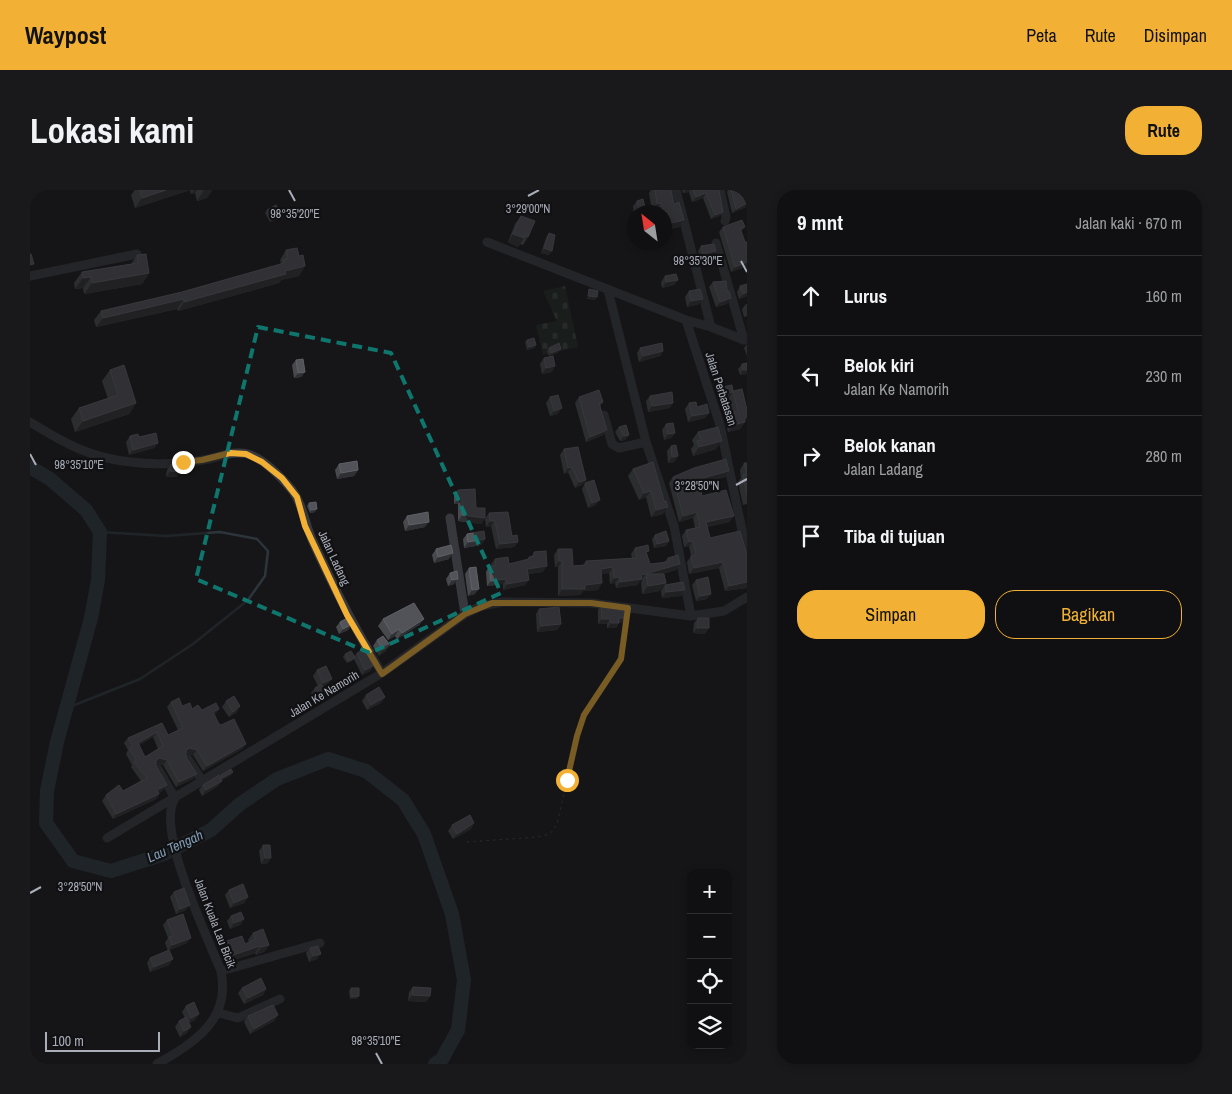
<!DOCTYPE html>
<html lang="id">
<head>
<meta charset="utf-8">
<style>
	body { margin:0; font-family:"Archivo Narrow",sans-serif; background:#19191b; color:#f1f3f6 }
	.controls { position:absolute; right:15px; bottom:15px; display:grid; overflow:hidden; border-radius:10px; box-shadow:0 2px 8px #0003 }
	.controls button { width:45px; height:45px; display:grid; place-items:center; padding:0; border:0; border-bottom:1px solid #303032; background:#101012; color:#f1f3f6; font:25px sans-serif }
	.compass { position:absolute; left:597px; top:15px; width:45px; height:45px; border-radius:50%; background:#101012; box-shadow:0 2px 8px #0003; rotate:330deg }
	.scale { position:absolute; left:15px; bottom:12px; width:115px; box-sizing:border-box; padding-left:5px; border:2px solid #a8adb8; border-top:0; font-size:14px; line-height:18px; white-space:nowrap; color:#a8adb8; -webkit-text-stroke:4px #111113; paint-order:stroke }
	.stop { position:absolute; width:15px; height:15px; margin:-11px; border:4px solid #f2b134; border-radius:50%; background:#fff }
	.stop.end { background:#f2b134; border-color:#fff; box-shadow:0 1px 5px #0008 }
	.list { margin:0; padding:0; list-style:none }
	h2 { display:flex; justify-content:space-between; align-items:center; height:65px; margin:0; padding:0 20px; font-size:21px }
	h2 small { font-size:16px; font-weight:400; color:#9c9d9f }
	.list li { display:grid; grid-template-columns:32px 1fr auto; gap:15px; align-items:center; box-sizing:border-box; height:80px; padding:0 20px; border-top:1px solid #303032 }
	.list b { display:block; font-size:19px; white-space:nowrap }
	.list p { margin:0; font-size:16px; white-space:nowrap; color:#9c9d9f }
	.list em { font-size:16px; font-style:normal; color:#9c9d9f }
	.actions { display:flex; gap:10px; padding:15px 20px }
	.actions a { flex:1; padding:11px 0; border:1px solid #f2b134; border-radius:20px; text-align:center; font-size:18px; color:#f2b134 }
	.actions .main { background:#f2b134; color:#111 }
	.icon { flex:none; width:28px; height:28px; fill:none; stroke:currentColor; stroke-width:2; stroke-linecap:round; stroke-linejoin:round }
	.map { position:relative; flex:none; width:717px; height:874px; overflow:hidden; border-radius:20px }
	header { display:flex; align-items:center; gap:30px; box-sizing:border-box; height:70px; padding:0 25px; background:#f2b134; color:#111 }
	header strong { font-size:24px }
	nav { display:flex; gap:28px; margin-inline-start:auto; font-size:18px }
	.intro { display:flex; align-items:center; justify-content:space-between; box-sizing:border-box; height:120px; padding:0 30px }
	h1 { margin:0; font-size:35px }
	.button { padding:12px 22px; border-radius:20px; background:#f2b134; color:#111; font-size:18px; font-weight:700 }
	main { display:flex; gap:30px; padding:0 30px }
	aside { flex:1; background:#101012; border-radius:20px; box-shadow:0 2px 8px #0003 }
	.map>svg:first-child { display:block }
	.cemetery { fill:url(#cemetery-stones) }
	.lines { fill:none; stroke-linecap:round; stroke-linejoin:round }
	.stream { stroke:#2c353c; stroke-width:2.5 }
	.river { stroke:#2c353c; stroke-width:14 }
	.path { stroke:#3d3f44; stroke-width:1; stroke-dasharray:2.5 4; stroke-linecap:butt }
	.minor { stroke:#37383d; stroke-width:9 }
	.wall { fill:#47494d; fill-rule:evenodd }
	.shaded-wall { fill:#2f3033 }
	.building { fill:#525359; stroke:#5f6168; fill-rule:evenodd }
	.route { stroke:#f2b134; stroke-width:6 }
	.marked { fill:none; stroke:#0f766e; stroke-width:4; stroke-dasharray:10 6; stroke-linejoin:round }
	.ticks { fill:none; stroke:#a8adb8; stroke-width:2 }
	.labels { text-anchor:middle; stroke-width:4.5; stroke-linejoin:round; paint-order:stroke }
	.street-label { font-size:12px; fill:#a8adb8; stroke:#111113 }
	.water-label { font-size:14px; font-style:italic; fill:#7f9bb3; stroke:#111113 }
	.ticks-label { font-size:12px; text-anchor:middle; fill:#a8adb8; stroke:#111113; stroke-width:4.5; stroke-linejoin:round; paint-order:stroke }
</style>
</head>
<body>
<header>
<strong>Waypost</strong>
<nav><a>Peta</a><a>Rute</a><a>Disimpan</a></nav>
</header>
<div class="intro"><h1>Lokasi kami</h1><a class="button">Rute</a></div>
<main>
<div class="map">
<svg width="717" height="874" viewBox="0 0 717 874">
	<defs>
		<pattern id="cemetery-stones" width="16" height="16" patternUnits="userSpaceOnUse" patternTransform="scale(1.25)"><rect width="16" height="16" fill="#1e261f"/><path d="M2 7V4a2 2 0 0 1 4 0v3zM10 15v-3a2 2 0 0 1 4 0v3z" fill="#3c433d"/></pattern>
	</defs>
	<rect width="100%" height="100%" fill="#161618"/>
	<path class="cemetery" d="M 535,96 L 548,157 L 513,165 L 506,135 L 527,131 L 513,101 Z"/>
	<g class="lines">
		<path class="stream" d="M 37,518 L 110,489 L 163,454 L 218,410 L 235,386 L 238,361 L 227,349 L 190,342 L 136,346 L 70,342"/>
		<path class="river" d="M 0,277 L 20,289 L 56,320 L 70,342 L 68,390 L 61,428 L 27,552 L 17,601 L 16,633 L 43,671 L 81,681 L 134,664 L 181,640 L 210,614 L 247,589 L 298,569 L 336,581 L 373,610 L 394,644 L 422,724 L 434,790 L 428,840 L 412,869 L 405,874"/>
		<path class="path" d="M 437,652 L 508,647 L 520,644 L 527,634 L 547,547 L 554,525 L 591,469 L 597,425"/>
		<path class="minor" d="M 646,0 L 681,137
			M 690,0 L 696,27 L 695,31
			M 457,52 L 656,130 L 681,137 L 714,150 L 686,53
			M 0,86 L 107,64
			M 578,100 L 616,252 L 644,336 L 661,426
			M 656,130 L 690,235 L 717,364
			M 574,225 L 582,254 L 589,258 L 616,252
			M 0,232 C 34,253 60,268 101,272 C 124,275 150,274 173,270 C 188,268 202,260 218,264 C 234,269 251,287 262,300 C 273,314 275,335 283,352 C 304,398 326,441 352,483
			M 420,328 L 435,424
			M 158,569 L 173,592
			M 128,579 L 145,608
			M 77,648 L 352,483 L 435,424 L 452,416 L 473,412 L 561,413 L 661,426 L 694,421 L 717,407
			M 191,781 L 290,753
			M 189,823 L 208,828 L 250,809
			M 127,874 C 165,852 201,830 191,781 C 177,746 125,639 145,608"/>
	</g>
	<path class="wall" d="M 105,0 L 160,0 L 105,18 L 101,5 Z
		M 160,0 L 182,0 L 177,8 L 167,11 L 165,3 L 161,4 Z
		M 621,0 L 641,0 L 644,14 L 654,30 L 649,37 L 636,40 L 634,34 L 634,22 L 627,22 L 626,20 L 622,21 L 619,3 Z
		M 652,0 L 689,0 L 693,22 L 689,26 L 681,29 L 673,8 L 662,12 L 659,2 L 653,3 Z
		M 698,0 L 711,0 L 716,17 L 702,23 L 697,2 Z
		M 607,11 L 615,22 L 604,22 L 604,24 L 603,16 Z
		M 237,20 L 249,28 L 240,32 L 235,23 Z
		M 491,26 L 498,47 L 493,55 L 490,54 L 488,57 L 478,52 L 485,34 Z
		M 693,37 L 715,37 L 711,41 L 715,52 L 717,76 L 701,82 L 689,42 Z
		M 519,43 L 519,65 L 511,63 L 516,48 Z
		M 671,56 L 683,66 L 670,68 L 668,61 Z
		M 256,60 L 269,66 L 275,76 L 269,86 L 251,90 L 249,93 L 148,121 L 147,119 L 66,137 L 64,130 L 71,121 L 152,102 L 250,75 L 251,73 L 250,70 Z
		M 107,65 L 119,83 L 112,94 L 54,104 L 53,98 L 45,99 L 44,93 L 52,82 L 101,74 Z
		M 635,86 L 648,90 L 644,95 L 632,98 L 631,92 Z
		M 683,92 L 697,114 L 686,117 L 679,97 Z
		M 710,96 L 717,106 L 709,109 L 707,102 Z
		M 659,101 L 669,114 L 657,117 L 655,107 Z
		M 716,114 L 717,114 L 717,126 L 714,127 L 712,119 Z
		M 497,150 L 506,155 L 504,158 L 497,160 L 495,152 Z
		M 717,154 L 717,166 L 714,158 Z
		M 519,158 L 529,162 L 519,166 L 517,161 Z
		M 610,158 L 633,161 L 630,166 L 609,172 L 607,163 Z
		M 514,168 L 522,182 L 512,184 L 510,174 Z
		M 266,170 L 275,182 L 271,187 L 264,188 L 262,175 Z
		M 717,173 L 717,184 L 710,185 L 708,179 L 712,174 Z
		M 80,180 L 106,213 L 99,224 L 45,242 L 41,229 L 49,218 L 78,209 L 72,191 Z
		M 692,197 L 703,201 L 717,220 L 717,229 L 710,239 L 698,242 L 695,230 L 700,223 L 702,223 L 698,209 L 689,211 L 687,204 Z
		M 620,206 L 640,218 L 618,222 L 616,211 Z
		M 520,207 L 528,224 L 520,226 L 516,213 Z
		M 549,207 L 573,212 L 570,216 L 577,240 L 573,245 L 556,252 L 545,213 Z
		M 659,213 L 679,223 L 675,228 L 658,232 L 655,219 Z
		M 636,234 L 645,243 L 641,248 L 634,250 L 632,240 Z
		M 589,237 L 599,245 L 595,250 L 590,251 L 585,242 Z
		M 668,242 L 686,259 L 663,266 L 661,259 L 664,255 L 662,250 Z
		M 100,246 L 128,253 L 124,258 L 99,265 L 96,252 Z
		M 641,256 L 648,266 L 644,272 L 638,273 L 637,261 Z
		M 534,259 L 556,290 L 552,295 L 545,298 L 538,282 L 534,284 L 530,265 Z
		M 623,272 L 633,324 L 621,327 L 616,307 L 609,310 L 598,286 L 603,279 Z
		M 714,273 L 717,273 L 717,314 L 713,315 L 708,292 L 711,288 L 710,280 Z
		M 141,274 L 150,282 L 146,287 L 136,287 L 137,280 Z
		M 309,274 L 328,280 L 324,286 L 307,289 L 305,280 Z
		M 699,281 L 695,287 L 670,294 L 672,306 L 704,326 L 699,332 L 677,337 L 680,348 L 717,362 L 717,398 L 695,401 L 689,378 L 659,384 L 657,372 L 661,366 L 659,356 L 654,357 L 652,346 L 656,340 L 665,338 L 663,328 L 649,332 L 639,293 L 643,287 Z
		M 555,293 L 566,315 L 558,318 L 552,299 Z
		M 428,300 L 455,328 L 451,334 L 428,331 L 428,314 L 424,314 L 424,306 Z
		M 279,313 L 285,322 L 280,323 L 277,316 Z
		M 459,323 L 488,352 L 484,357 L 466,359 L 461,336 L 456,337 L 455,329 Z
		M 377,326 L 395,337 L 375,341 L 373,332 Z
		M 437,344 L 455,349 L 451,355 L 434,358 L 433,349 Z
		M 625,345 L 639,351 L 636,356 L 624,358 L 622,349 Z
		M 605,358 L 617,364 L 620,374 L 634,372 L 638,368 L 650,374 L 646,380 L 632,384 L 636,393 L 630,401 L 612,404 L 611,392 L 613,389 L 611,390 L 607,395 L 586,398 L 585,393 L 580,394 L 579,383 L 572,384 L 568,400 L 553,401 L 550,405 L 528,406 L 528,377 L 525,377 L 524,365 L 528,359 L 543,376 L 553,375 L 556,371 L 602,368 L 601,364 Z
		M 406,359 L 419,369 L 404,373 L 402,365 Z
		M 504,362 L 513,382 L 498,384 L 499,390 L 495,395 L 473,400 L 473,394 L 457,396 L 456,382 L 459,376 L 462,376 L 461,374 L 465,369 L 479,374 L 497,370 L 499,367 L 501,367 Z
		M 439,378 L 445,404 L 438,406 L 435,384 Z
		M 420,383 L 424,394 L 418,396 L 416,389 Z
		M 666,390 L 677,409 L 666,411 L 662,395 Z
		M 635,395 L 655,400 L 651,406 L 632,408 L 631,401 Z
		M 571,415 L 596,428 L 592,433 L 589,433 L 586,438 L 577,438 L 577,434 L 568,434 L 568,420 Z
		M 509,419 L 531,434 L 527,440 L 507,442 L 506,424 Z
		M 668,428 L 675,444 L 663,443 L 664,433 Z
		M 353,429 L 394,429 L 389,435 L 367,449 L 365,446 L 358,450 L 348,436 Z
		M 310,432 L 322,434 L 318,440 L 309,444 L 306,437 Z
		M 347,450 L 356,461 L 349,466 L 343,456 Z
		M 327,463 L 343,476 L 340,481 L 332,485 L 324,469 L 323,470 L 317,473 L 313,467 L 315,464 L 324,467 Z
		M 287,480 L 298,494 L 292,497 L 297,505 L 293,511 L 286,514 L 281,503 L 285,498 L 288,496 L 283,486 Z
		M 336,505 L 355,507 L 351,513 L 337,520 L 332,511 Z
		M 196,511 L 207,522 L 199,527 L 192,517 Z
		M 141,512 L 162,519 L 172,520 L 185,525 L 184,525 L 189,534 L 216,554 L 212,559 L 173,581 L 163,565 L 156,564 L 156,567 L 163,589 L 146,597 L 133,575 L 126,574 L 126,576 L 133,600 L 129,603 L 126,609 L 83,629 L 72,611 L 76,605 L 93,601 L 111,591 L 101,577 L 102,575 L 96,564 L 98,560 L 94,553 L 98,548 L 132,533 L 138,545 L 148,540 L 137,517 ZM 123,547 L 128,559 L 115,567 L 109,555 Z
		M 203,582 L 201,585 L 192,590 L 188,596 L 172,606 L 169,600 L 173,595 L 191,585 Z
		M 422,635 L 441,639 L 423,649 L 418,641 Z
		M 233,655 L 238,673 L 231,674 L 229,661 Z
		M 199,700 L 218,707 L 214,713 L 200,718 L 195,705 Z
		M 144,702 L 156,720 L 146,724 L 140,707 Z
		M 201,726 L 214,729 L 210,735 L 200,739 L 197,731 Z
		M 137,730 L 157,753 L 139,760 L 139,775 L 120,782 L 117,773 L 120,768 L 138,761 L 135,753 L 138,748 L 133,735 Z
		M 223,743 L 239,755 L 234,762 L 226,765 L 225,763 L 195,773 L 189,760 L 194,752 L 215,754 L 219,752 L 218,750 Z
		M 280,758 L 287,769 L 279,772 L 276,763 Z
		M 383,797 L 400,806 L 396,812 L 378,811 L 379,802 Z
		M 212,798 L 236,799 L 233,805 L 214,814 L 208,803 Z
		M 321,798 L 327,809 L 320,809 L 319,801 Z
		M 156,816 L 165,830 L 159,833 L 157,843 L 150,847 L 145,837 L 149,831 L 155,828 L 152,822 Z
		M 248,825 L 244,831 L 220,844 L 214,832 L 218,826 Z"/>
	<path class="shaded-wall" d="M 136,0 L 160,0 L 105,18 L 112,8 Z
		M 164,0 L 167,0 L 165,3 L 161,4 Z
		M 174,0 L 182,0 L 177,8 L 167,11 Z
		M 656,0 L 660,0 L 659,2 L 653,3 Z
		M 676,3 L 673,8 L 662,12 L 666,7 Z
		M 631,13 L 626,20 L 622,21 L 627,14 Z
		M 717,13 L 716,17 L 702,23 L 706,19 Z
		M 693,22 L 689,26 L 681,29 L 685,25 Z
		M 251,25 L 249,28 L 240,32 L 242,29 Z
		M 654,30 L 649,37 L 636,40 L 641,33 Z
		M 483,44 L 494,48 L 488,57 L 478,52 Z
		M 514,58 L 522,61 L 519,65 L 511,63 Z
		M 686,61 L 683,66 L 670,68 L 673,64 Z
		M 717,72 L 717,76 L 701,82 L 705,77 Z
		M 275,76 L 269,86 L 251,90 L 249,93 L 148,121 L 154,112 L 255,81 Z
		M 119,83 L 112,94 L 54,104 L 62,93 Z
		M 61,87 L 53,98 L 45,99 L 53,88 Z
		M 648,90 L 644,95 L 632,98 L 636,92 Z
		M 717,102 L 717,106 L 709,109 L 713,104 Z
		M 558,106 L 567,107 L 565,110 L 556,109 Z
		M 701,108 L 697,114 L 686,117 L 690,112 Z
		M 154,109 L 147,119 L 66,137 L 73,128 Z
		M 673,109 L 669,114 L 657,117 L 661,111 Z
		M 506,155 L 504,158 L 497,160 L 499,157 Z
		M 531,159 L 529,162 L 519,166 L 521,163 Z
		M 633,161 L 630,166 L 609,172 L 613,166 Z
		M 525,176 L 522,182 L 512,184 L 516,178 Z
		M 713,180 L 717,180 L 717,184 L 710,185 Z
		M 275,182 L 271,187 L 264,188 L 268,183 Z
		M 703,202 L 698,209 L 689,211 L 694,204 Z
		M 106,213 L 99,224 L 45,242 L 53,231 Z
		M 643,213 L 640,218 L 618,222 L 622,216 Z
		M 532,218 L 528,224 L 520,226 L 524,221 Z
		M 679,223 L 675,228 L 658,232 L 662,226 Z
		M 717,227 L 717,229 L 710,239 L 698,242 L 703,235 L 714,228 Z
		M 577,240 L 573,245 L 556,252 L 560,247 Z
		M 645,243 L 641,248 L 634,250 L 638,244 Z
		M 599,245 L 595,250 L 590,251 L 594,246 Z
		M 692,251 L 686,259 L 663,266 L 669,257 Z
		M 128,253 L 124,258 L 99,265 L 103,260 Z
		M 648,266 L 644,272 L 638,273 L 642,267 Z
		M 542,277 L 538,282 L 534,284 L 538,278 Z
		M 328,280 L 324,286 L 307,289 L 311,283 Z
		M 140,281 L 150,282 L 146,287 L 136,287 Z
		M 699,281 L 695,287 L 665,295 L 669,289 Z
		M 556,290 L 552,295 L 545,298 L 549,292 Z
		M 621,301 L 616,307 L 609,310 L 614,303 Z
		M 428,308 L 432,308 L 428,314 L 424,314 Z
		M 570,310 L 566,315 L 558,318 L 562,313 Z
		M 638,317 L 633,324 L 621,327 L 626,320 Z
		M 287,319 L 285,322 L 280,323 L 281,320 Z
		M 667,322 L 663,328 L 649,332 L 653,326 Z
		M 432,325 L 455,328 L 451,334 L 428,331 Z
		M 704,326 L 699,332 L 672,338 L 676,332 Z
		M 460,331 L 465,331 L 461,336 L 456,337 Z
		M 399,332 L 395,337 L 375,341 L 379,335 Z
		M 455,349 L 451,355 L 434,358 L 438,352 Z
		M 639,351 L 636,356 L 624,358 L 627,354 Z
		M 663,351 L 659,356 L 654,357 L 659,352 Z
		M 488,352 L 484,357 L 466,359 L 470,354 Z
		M 423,363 L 419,369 L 404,373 L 408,367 Z
		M 529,371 L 532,371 L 528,377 L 525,377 Z
		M 693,372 L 689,378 L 659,384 L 664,378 Z
		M 650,374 L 646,380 L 617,388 L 616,384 L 607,395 L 586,398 L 590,392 L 611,385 Z
		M 517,376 L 513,382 L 493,384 L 497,379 Z
		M 583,377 L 579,383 L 567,385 L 571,379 Z
		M 590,387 L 585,393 L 580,394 L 584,388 Z
		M 428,389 L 424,394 L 418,396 L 422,390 Z
		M 476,389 L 473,394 L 457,396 L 461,391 Z
		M 499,390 L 495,395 L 473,400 L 477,394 Z
		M 717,392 L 717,398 L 695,401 L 699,396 Z
		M 572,393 L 568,400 L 553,401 L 550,405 L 528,406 L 532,399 L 555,395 Z
		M 636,393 L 630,401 L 612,404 L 618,396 Z
		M 449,399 L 445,404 L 438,406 L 442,400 Z
		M 655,400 L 651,406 L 632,408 L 636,402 Z
		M 681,404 L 677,409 L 666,411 L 670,406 Z
		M 589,428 L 596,428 L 592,433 L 586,433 Z
		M 394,429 L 389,435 L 367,449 L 372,443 Z
		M 572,429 L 580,429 L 577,434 L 568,434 Z
		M 581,433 L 589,433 L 586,438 L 577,438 Z
		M 322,434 L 318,440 L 309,444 L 313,439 Z
		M 531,434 L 527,440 L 507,442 L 511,436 Z
		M 667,438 L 679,438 L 675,444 L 663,443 Z
		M 369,439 L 365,446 L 358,450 L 362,444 Z
		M 360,455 L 356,461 L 349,466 L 353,460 Z
		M 343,476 L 340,481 L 332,485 L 335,480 Z
		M 302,489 L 298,494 L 289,498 L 293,493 Z
		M 297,505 L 293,511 L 286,514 L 290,509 Z
		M 355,507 L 351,513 L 337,520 L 341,515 Z
		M 210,516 L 207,522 L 199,527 L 203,522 Z
		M 189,519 L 185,525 L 179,528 L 183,522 Z
		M 127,542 L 123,547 L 104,558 L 108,553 Z
		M 216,554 L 212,559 L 173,581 L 177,576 Z
		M 159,558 L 167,560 L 163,565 L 155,564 L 152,567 Z
		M 129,568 L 137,570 L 133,575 L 125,573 L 126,571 Z
		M 203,582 L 201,585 L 190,591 L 192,588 Z
		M 167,584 L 163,589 L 146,597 L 149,592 Z
		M 192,591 L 188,596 L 172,606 L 176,600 Z
		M 137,595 L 133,600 L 124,606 L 127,600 Z
		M 129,604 L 126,609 L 83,629 L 86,624 Z
		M 444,633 L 441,639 L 423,649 L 427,644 Z
		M 235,668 L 241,668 L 238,673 L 231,674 Z
		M 218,707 L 214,713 L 200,718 L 204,713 Z
		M 160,715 L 156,720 L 146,724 L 150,719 Z
		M 214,729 L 210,735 L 200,739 L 204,733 Z
		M 161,748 L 157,753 L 138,761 L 142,755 Z
		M 239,755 L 234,762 L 226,765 L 231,757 Z
		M 230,756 L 225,763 L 195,773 L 200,766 Z
		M 291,764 L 287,769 L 279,772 L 283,766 Z
		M 143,769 L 139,775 L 120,782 L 124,777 Z
		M 236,799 L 233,805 L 214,814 L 218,808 Z
		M 382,805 L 400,806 L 396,812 L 378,811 Z
		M 329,806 L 327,809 L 320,809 L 322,807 Z
		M 169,824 L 165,830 L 158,834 L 161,828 Z
		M 248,825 L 244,831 L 220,844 L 224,839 Z
		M 161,837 L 157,843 L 150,847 L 154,841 Z"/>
	<path class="building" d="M 110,0 L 136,0 L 112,8 Z
		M 625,0 L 641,0 L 644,14 L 649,12 L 654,30 L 641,33 L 638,21 L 633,22 L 631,13 L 627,14 Z
		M 663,0 L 689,0 L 693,22 L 685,25 L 676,3 L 666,7 Z
		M 701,0 L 711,0 L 717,10 L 717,13 L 706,19 Z
		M 613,9 L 616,22 L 609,22 L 607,11 Z
		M 246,15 L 251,25 L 242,29 L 237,20 Z
		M 491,26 L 505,31 L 498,47 L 495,45 L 494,48 L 483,44 Z
		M 712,30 L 715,37 L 710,38 L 715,52 L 717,52 L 717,72 L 705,77 L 693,37 Z
		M 519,43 L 525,45 L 522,61 L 514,58 Z
		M 684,54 L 686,61 L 673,64 L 671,56 Z
		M 267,58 L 269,66 L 273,65 L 275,76 L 255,81 L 256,84 L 154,112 L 154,109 L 73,128 L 71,121 L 152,102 L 254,73 L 253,70 L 258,68 L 256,60 Z
		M 0,64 L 1,64 L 4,74 L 0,75 Z
		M 116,64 L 119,83 L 62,93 L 61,87 L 53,88 L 52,82 L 108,73 L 107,65 Z
		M 646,84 L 648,90 L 636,92 L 635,86 Z
		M 696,91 L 697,101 L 699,101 L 701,108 L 690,112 L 683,92 Z
		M 717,94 L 717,102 L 713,104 L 710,96 Z
		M 559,99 L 568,101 L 567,107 L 558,106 Z
		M 670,99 L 673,109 L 661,111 L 659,101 Z
		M 504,148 L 506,155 L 499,157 L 497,150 Z
		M 529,153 L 531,159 L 521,163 L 519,158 Z
		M 632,153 L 633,161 L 613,166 L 610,158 Z
		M 523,166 L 525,176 L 516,178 L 514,168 Z
		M 273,169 L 275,182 L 268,183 L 266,170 Z
		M 717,173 L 717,180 L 713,180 L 712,174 Z
		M 94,175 L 106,213 L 53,231 L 49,218 L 88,205 L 80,180 Z
		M 702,195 L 703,201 L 712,199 L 717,220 L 717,227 L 714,228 L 715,232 L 703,235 L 700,223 L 708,221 L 703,202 L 694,204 L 692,197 Z
		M 569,200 L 573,212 L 569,213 L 577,240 L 560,247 L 549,207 Z
		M 642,202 L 643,213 L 622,216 L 620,206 Z
		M 528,205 L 532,218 L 524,221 L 520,207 Z
		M 666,212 L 667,217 L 677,214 L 679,223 L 662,226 L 659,213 Z
		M 643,233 L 645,243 L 638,244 L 636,234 Z
		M 596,235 L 599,245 L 594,246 L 589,237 Z
		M 688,237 L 692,251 L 669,257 L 667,251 L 671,250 L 668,242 Z
		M 126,243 L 128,253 L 103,260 L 100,246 L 108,244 L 109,247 Z
		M 646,255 L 648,266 L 642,267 L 641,256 Z
		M 548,257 L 556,290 L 549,292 L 542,277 L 538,278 L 534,259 Z
		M 696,269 L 699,281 L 669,289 L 672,306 L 696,300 L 704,326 L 676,332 L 680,348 L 710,341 L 716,362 L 717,362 L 717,392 L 699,396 L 693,372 L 664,378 L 661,366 L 666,365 L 663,351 L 659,352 L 656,340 L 670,337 L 667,322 L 653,326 L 643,287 L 664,278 Z
		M 327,271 L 328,280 L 311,283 L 309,274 Z
		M 623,272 L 634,311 L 636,311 L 638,317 L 626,320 L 621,301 L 614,303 L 603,279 Z
		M 714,273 L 717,273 L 717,305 L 713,285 L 717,284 Z
		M 141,274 L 151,274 L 150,282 L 140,281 Z
		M 564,290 L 570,310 L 562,313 L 555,293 Z
		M 445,299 L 446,318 L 455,318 L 455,328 L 432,325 L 432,308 L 428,308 L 428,300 Z
		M 286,312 L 287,319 L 281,320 L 279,313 Z
		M 398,322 L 399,332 L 379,335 L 377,326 Z
		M 478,322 L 482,346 L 487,345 L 488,352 L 470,354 L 465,331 L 460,331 L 459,323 Z
		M 454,341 L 455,349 L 438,352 L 437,344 Z
		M 636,341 L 639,351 L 627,354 L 625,345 Z
		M 421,355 L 423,363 L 408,367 L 406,359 Z
		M 618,355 L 619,361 L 616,362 L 620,374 L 639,372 L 638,368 L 648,365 L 650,374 L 611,385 L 612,389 L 590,392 L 590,387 L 584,388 L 583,377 L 571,379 L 572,393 L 555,395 L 555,399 L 532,399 L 532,371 L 529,371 L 528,359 L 542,359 L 543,376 L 556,375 L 556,371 L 607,368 L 605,358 Z
		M 516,361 L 517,376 L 497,379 L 499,390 L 477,394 L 476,389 L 461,391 L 459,376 L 466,376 L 465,369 L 478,367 L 479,374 L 499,369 L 499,367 L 505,366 L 504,362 Z
		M 446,377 L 449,399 L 442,400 L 439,378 Z
		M 427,381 L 428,389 L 422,390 L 420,383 Z
		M 616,384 L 634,384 L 636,393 L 618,396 Z
		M 678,387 L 681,404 L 670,406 L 666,390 Z
		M 653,392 L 655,400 L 636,402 L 635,395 Z
		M 384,413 L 394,429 L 372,443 L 369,439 L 362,444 L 353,429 Z
		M 571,415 L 596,420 L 596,428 L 589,428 L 589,433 L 581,433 L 580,429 L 572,429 Z
		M 529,417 L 531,434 L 511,436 L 509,419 Z
		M 319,427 L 322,434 L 313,439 L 310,432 Z
		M 668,428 L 679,428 L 679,438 L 667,438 Z
		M 353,446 L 360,455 L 353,460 L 347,450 Z
		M 335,459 L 343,476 L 335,480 L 327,463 Z
		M 321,461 L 325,467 L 319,471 L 315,464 Z
		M 296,476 L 302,489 L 293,493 L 287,480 Z
		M 291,494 L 297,505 L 290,509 L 285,498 Z
		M 349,497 L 355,507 L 341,515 L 336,505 Z
		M 204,506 L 210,516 L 203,522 L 196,511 Z
		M 149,508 L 152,516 L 160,513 L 162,519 L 168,515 L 172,520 L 186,513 L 189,519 L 183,522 L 189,534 L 191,535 L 204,529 L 216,554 L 177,576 L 167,560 L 159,558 L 156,561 L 156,567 L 167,584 L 149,592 L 137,570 L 129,568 L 126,571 L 126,576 L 137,595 L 127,600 L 129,604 L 86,624 L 76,605 L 89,595 L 93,601 L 117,588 L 104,572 L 106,570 L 99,558 L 103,556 L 98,548 L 132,533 L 138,545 L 153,538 L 141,512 ZM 127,542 L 133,556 L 115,567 L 108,553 Z
		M 201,579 L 203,582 L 192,588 L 191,585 Z
		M 189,585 L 192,591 L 176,600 L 173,595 Z
		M 440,625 L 444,633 L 427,644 L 422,635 Z
		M 233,655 L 240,655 L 241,668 L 235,668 Z
		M 213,694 L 218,707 L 204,713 L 199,700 Z
		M 154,698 L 160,715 L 150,719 L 144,702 Z
		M 211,722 L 214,729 L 204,733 L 201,726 Z
		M 153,724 L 161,748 L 142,755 L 139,747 L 143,746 L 137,730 Z
		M 233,739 L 239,755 L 231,757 L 230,756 L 200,766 L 194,752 L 212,746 L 215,754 L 226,749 L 223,743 Z
		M 288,756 L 291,764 L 283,766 L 280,758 Z
		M 139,760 L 143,769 L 124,777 L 120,768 Z
		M 231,788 L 236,799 L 218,808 L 212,798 Z
		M 383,797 L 401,798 L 400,806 L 382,805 Z
		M 321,798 L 329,798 L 329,806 L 322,807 Z
		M 164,812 L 169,824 L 161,828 L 156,816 Z
		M 243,815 L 248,825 L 224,839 L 218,826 Z
		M 156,827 L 161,837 L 154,841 L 149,831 Z"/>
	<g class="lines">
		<path class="route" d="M 153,272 L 172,270 L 200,263 L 216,264 L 232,272 L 252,288 L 267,307 L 275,336 L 317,425 L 352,484 L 435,424 L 462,413 L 561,413 L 598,418 L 591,469 L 554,525 L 547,546 L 537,590"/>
	</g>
	<path d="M0 0H717V874H0ZM 228,137 L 361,163 L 471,403 L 340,463 L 166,389 Z" fill="#161618" fill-opacity=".55" fill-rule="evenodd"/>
	<path class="marked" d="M 228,137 L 361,163 L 471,403 L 340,463 L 166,389 Z"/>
	<path class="ticks" d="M 259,0 L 265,11M 498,6 L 509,0M 711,71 L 717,82M 0,264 L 6,275M 706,295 L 717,289M 0,703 L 11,697M 346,863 L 352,874"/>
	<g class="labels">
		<g class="street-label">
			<text transform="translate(691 199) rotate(72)" y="4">Jalan Perbatasan</text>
			<text transform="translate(304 368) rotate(65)" y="4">Jalan Ladang</text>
			<text transform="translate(294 504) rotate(-31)" y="4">Jalan Ke Namorih</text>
			<text transform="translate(185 733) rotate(69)" y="4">Jalan Kuala Lau Bicik</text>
		</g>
		<g class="water-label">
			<text transform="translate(145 656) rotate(-24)" y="5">Lau Tengah</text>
		</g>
	</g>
	<g class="ticks-label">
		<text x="498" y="23">3°29'00"N</text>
		<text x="265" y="28">98°35'20"E</text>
		<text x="668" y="75">98°35'30"E</text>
		<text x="49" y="279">98°35'10"E</text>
		<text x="667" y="300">3°28'50"N</text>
		<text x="50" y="701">3°28'50"N</text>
		<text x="346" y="855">98°35'10"E</text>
	</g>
</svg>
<div class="controls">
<button>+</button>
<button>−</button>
<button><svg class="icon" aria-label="locate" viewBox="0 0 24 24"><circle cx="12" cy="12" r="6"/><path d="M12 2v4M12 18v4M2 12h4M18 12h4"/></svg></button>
<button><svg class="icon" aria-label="layers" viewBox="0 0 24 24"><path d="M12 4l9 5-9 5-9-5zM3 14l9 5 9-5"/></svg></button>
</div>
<svg class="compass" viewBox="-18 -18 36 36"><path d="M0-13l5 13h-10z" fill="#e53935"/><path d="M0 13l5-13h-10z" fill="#9c9d9f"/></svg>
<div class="scale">100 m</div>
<div class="stop" style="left:537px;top:590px"></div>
<div class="stop end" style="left:153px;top:272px"></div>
</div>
<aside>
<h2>9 mnt<small>Jalan kaki · 670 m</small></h2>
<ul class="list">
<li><svg class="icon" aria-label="ahead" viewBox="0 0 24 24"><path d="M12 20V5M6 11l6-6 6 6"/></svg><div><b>Lurus</b></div><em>160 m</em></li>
<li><svg class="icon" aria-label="left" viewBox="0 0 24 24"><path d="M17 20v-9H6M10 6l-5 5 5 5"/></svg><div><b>Belok kiri</b><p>Jalan Ke Namorih</p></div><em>230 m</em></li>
<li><svg class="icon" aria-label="right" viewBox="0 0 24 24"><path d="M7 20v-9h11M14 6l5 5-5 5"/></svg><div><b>Belok kanan</b><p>Jalan Ladang</p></div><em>280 m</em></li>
<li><svg class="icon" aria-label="arrive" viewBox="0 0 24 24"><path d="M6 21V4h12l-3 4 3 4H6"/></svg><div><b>Tiba di tujuan</b></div></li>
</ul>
<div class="actions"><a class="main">Simpan</a><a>Bagikan</a></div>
</aside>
</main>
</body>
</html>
